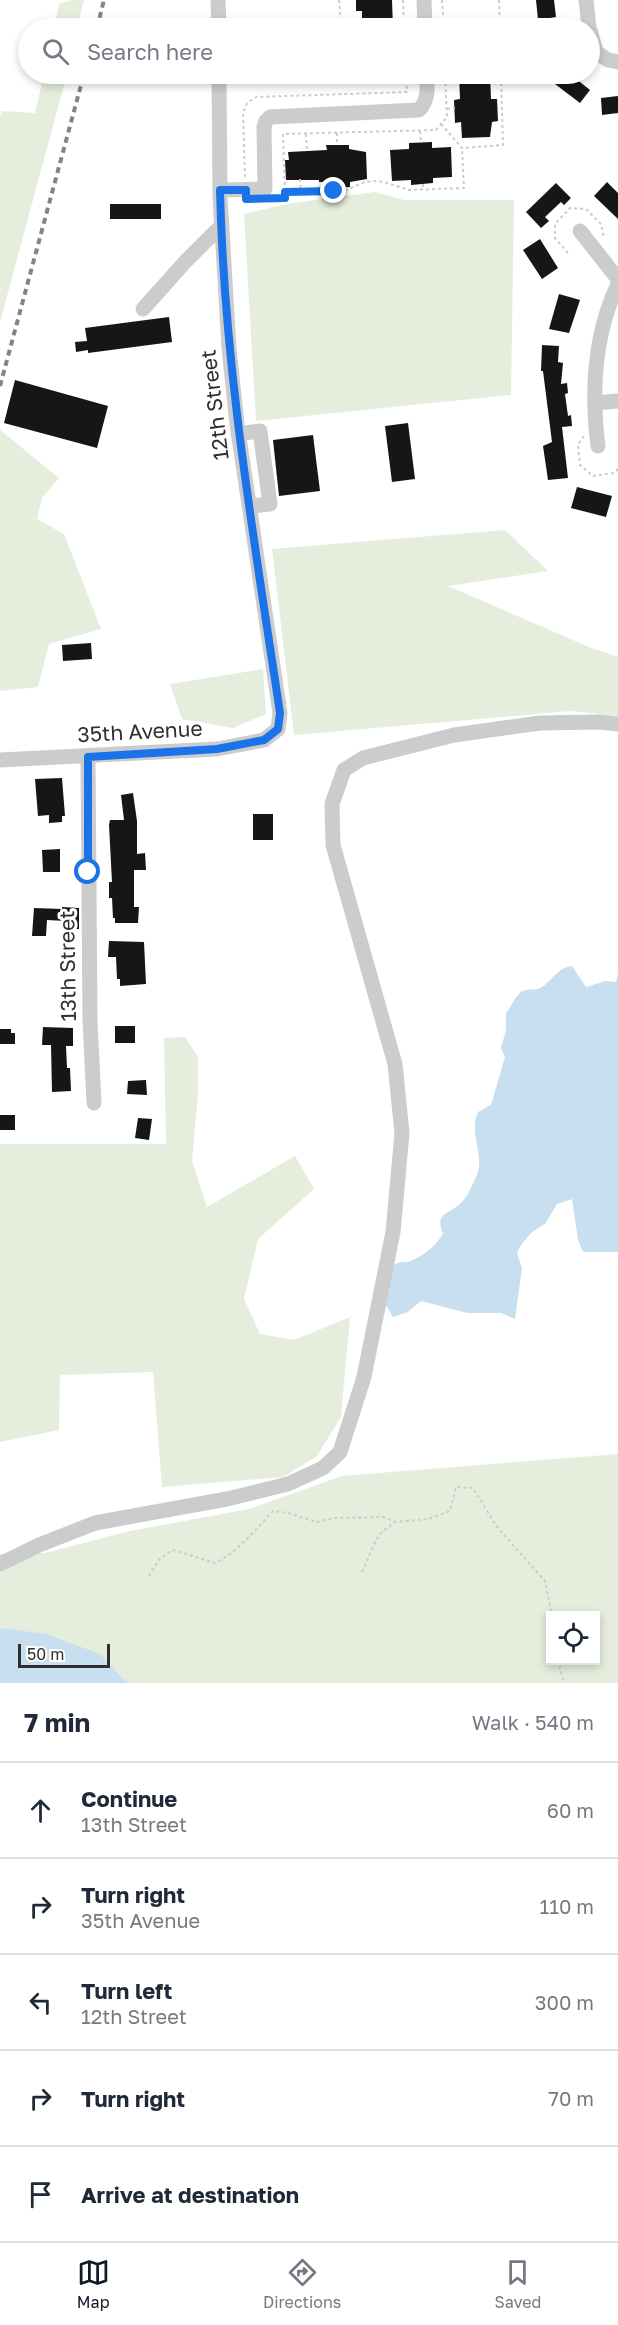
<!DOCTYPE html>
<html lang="en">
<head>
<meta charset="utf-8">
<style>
	body { margin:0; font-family:"Golos Text",sans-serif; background:#f6f6f7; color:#1f2937 }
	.controls { position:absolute; right:18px; bottom:18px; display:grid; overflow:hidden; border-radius:0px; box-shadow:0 3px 9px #0003 }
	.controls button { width:54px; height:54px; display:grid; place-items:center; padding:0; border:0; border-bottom:2px solid #e0e1e3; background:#fff; color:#1f2937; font:30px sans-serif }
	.scale { position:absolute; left:18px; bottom:15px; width:92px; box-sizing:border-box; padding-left:6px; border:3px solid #2f2f2f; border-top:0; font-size:16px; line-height:21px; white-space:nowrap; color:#2f2f2f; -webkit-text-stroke:4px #fff; paint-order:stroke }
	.stop { position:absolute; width:18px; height:18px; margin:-14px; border:4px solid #1a73e8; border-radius:50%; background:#fff }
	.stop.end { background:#1a73e8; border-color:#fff; box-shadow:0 2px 6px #0008 }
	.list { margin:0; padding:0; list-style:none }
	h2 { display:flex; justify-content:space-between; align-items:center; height:78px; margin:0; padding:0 24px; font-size:26px }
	h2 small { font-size:20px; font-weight:400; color:#747a83 }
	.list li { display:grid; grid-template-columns:39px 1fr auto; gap:18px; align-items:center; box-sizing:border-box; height:96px; padding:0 24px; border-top:2px solid #e0e1e3 }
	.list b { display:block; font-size:22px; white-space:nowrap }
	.list p { margin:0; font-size:20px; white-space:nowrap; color:#747a83 }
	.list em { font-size:20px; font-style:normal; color:#747a83 }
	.icon { flex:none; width:33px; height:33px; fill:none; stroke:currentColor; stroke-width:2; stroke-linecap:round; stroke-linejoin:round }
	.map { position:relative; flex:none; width:618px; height:1683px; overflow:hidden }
	.search { position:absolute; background:#fff; box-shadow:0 3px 9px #0003; left:18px; right:18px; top:18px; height:66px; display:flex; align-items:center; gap:15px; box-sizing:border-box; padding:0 21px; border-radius:33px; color:#747a83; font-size:22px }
	.sheet { height:558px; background:#fff }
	nav { display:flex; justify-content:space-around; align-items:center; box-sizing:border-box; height:84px; border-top:2px solid #e0e1e3; background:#fff; font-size:16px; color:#747a83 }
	nav a { display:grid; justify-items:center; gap:3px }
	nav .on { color:#111827 }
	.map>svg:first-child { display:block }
	.green { fill:#e5eddc; fill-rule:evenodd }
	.water { fill:#c7dfee }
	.building { fill:#161616 }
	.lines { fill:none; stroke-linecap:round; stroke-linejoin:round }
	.path { stroke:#ccc; stroke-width:2; stroke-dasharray:3 3; stroke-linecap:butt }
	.minor { stroke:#ccc; stroke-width:15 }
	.rail { stroke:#848484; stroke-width:4; stroke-dasharray:6 4.5; stroke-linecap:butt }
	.route { stroke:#1a73e8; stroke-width:8 }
	.labels { text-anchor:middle; stroke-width:6; stroke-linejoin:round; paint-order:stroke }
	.street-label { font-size:21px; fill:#2f2f2f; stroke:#fff }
</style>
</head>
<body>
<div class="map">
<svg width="618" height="1683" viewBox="0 0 618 1683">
	<rect width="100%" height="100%" fill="#fff"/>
	<path class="green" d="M 72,0 L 84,0 L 77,28 L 54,28 L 59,4 Z
		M 44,74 L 67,74 L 0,322 L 0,115 L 2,111 L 35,113 Z
		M 375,192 L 404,200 L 514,200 L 511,395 L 256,421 L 244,214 L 286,204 Z
		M 0,430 L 59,478 L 42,498 L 37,519 L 64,534 L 101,629 L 49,644 L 38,687 L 0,691 Z
		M 505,530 L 548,571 L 448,586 L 589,647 L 618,657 L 618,716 L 571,711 L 294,735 L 272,549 Z
		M 263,669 L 266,714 L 233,728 L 182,719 L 170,684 Z
		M 185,1037 L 198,1057 L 198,1094 L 192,1161 L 207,1207 L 295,1156 L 314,1189 L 258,1239 L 244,1299 L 260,1334 L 294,1340 L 350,1317 L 341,1417 L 317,1456 L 283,1477 L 162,1487 L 153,1372 L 60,1375 L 59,1430 L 0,1442 L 0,1144 L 166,1144 L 164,1038 Z
		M 618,1454 L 618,1683 L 0,1683 L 0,1554 L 45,1553 L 130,1531 L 249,1509 L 342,1476 ZM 550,1616 L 596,1616 L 596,1660 L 550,1660 Z"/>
	<path class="water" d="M 572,966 L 586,987 L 605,981 L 616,982 L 618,974 L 618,1252 L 583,1252 L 578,1240 L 572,1199 L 557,1204 L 545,1224 L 532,1232 L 521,1245 L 517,1253 L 522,1268 L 515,1319 L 501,1313 L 467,1313 L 421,1301 L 408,1312 L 393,1317 L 386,1305 L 390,1268 C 402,1258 404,1265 413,1260 C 426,1254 435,1246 443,1234 C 434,1211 450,1215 462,1202 C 468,1195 472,1186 476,1177 C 486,1156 468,1134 478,1112 L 491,1105 L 505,1057 L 501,1048 L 506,1030 L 506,1013 C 513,1005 514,996 523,991 C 529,988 536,991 542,987 C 553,980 557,968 572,966 Z
		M 0,1628 L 46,1634 L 100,1654 L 123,1679 L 130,1683 L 0,1683 Z"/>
	<path class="building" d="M 356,0 L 392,0 L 393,28 L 362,28 L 362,11 L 356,11 Z
		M 536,0 L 554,0 L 556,17 L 538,20 Z
		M 459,74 L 490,74 L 491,99 L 497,99 L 498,121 L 492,122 L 490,137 L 462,138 L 461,122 L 455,123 L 454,100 L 460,99 Z
		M 563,74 L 570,74 L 590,90 L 580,103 L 555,84 Z
		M 618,96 L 618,113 L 602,115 L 601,98 Z
		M 432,142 L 432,148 L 451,147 L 452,177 L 433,178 L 433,183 L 411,185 L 411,180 L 392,181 L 390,150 L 409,149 L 409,143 Z
		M 326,145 L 349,145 L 349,149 L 366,152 L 367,179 L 350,182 L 350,187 L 328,188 L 328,182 L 319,182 L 319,180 L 286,180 L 285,160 L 289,160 L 288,152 L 327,150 Z
		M 607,182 L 618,193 L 618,219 L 594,196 Z
		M 556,183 L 571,198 L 564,205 L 561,202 L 545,217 L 549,221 L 541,228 L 526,212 Z
		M 110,204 L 161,204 L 161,219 L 110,219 Z
		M 540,239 L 558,268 L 542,279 L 523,250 Z
		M 559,294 L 580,300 L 569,333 L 549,329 Z
		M 169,317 L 172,342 L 88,353 L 88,350 L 76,352 L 75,342 L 87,341 L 85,328 Z
		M 542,345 L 559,346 L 558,362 L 563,363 L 561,384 L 567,383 L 568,393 L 565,394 L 568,416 L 571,415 L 572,426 L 562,427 L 568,478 L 548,480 L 543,446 L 552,442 L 543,371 L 541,371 Z
		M 15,380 L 108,406 L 97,448 L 4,423 Z
		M 408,423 L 415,479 L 392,482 L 385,426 Z
		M 313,435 L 320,491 L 279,496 L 273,440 Z
		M 577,487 L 612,496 L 606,517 L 571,508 Z
		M 91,643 L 92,659 L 63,661 L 62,645 Z
		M 62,778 L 65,816 L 62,816 L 62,822 L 49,823 L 49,815 L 38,816 L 35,779 Z
		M 133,793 L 137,821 L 137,854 L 145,853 L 146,870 L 134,870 L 134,907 L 139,907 L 138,923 L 115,923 L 115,918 L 113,918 L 112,898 L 109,898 L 109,882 L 112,882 L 109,825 L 110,820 L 124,820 L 121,795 Z
		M 253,814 L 273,814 L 273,840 L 253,840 Z
		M 60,849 L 60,872 L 43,872 L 42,850 Z
		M 62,907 L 79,908 L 79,929 L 66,929 L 66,921 L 47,920 L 46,936 L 32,936 L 34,908 L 62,909 Z
		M 109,941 L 144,942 L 146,984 L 120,986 L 120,979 L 117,979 L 116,957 L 108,957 Z
		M 115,1026 L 135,1026 L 135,1043 L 115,1043 Z
		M 43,1027 L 73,1028 L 73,1046 L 66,1046 L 67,1068 L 70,1068 L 71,1091 L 52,1092 L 51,1045 L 42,1045 Z
		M 0,1029 L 11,1029 L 11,1033 L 15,1033 L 15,1044 L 0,1044 Z
		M 146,1080 L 147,1095 L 127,1094 L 128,1081 Z
		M 0,1115 L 15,1115 L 15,1130 L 0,1130 Z
		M 138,1118 L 152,1119 L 149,1140 L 135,1138 Z"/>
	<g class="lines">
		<path class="path" d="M 339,0 L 341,22 L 348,28
			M 403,0 L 404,28
			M 442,0 L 444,28
			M 499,0 L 500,28
			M 447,109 L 455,108
			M 441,124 L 462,148 L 503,145 L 501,74
			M 420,131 L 421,143
			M 337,133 L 337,145
			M 306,134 L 307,151
			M 245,177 L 243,113 L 247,103 L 256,97 L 407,92 L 406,74
			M 300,179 L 301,192
			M 423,184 L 423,190
			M 285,192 L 346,190 L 365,182 L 374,181 L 384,182 L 409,190 L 464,188 L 462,148
			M 274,198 L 285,198 L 283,134 L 436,130 L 447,117 L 445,74
			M 568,253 L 555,238 L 555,224 L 570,208 L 586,209 L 601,224 L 604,238
			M 584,436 L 578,445 L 580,465 L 593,476 L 614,473 L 618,469
			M 362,1572 L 376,1540 L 382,1532 L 395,1522 L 428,1519 L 450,1511 L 456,1487 L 473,1488 L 497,1527 L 545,1581 L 552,1616
			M 149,1576 L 160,1558 L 173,1550 L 215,1563 C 238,1552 256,1529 273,1511 L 288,1513 L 317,1522 L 334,1518 L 384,1517 L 395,1522
			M 558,1660 L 564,1683"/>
		<path class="minor" d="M 218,0 L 219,28
			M 424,0 L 425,28
			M 586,0 L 589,28
			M 590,30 L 596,52 L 608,60 L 618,62
			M 220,190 L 265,189 L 264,127 L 266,121 L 270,117 L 419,110 C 429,100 427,87 427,74
			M 580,231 L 618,279
			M 143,309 L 185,262 L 222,225
			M 595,403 L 618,401
			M 238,434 L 260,431 L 270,504 L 250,506
			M 598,446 C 591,391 594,335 618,284
			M 88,757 L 90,1021 L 94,1103
			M 0,760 L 217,749 L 264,740 L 278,729 L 280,713 L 237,424 L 229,348 L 220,197 L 219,74
			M 0,1564 L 39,1545 L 95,1523 L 227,1499 L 288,1484 L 323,1468 L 340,1452 L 364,1377 L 393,1232 L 402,1133 L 395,1064 L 333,845 L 332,804 L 344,770 L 363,758 L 454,735 L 540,723 L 599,722 L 618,724"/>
		<path class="rail" d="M 97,28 L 104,0
			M 0,386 L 84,74"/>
	</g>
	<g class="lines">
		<path class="route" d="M 88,872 L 88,757 L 217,749 L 264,740 L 278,729 L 280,713 C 254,539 224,366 220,190 L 246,190 L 246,199 L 285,198 L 285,192 L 334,191"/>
	</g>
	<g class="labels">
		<g class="street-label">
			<text transform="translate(215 405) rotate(-97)" y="7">12th Street</text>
			<text transform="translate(140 732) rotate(-3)" y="7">35th Avenue</text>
			<text transform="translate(68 966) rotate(-91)" y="7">13th Street</text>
		</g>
	</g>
</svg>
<div class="controls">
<button><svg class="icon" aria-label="locate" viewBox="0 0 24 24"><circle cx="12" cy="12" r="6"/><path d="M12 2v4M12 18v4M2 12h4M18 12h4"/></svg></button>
</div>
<div class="scale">50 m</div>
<div class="stop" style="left:88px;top:872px"></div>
<div class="stop end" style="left:334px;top:191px"></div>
<div class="search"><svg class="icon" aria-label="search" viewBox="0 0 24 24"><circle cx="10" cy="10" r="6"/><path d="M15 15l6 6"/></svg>Search here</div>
</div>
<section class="sheet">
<h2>7 min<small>Walk · 540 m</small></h2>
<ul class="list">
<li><svg class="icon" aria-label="ahead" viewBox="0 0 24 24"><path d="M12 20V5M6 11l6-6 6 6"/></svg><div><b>Continue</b><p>13th Street</p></div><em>60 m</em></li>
<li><svg class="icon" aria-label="right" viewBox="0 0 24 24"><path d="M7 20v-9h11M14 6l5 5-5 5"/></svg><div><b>Turn right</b><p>35th Avenue</p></div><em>110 m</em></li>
<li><svg class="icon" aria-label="left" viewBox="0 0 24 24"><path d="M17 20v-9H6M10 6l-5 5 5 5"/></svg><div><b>Turn left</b><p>12th Street</p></div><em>300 m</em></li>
<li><svg class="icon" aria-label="right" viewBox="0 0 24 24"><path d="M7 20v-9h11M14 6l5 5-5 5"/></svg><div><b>Turn right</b></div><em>70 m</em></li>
<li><svg class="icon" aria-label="arrive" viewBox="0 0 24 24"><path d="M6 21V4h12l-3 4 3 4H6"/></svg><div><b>Arrive at destination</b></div></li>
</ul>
</section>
<nav>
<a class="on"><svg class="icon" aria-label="map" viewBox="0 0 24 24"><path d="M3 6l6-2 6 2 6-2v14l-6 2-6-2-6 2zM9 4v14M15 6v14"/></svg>Map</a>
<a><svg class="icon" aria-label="directions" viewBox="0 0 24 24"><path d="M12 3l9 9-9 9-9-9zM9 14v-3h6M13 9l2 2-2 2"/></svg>Directions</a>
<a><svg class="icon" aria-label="saved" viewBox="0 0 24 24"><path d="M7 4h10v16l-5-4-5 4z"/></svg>Saved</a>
</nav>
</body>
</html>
